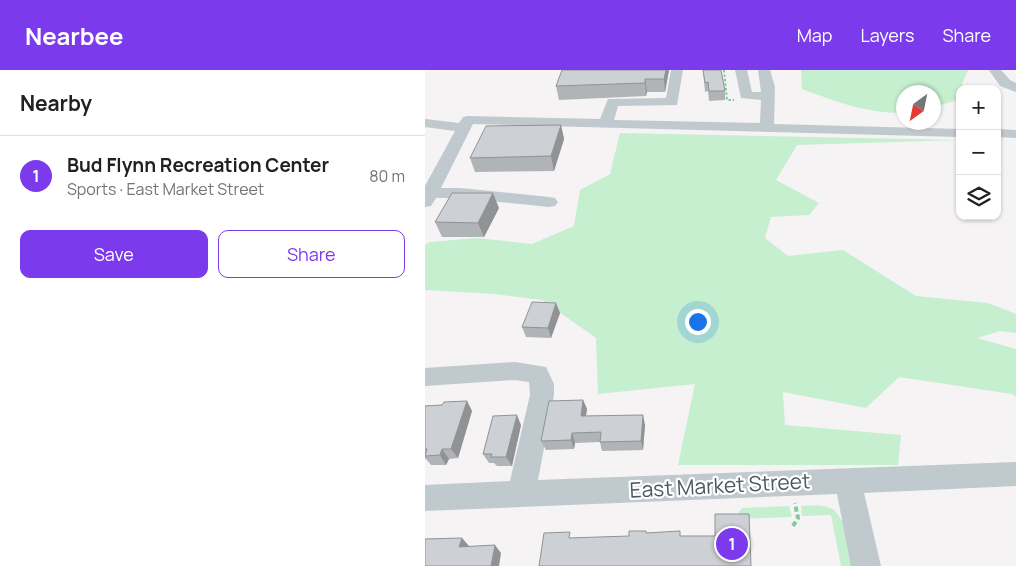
<!DOCTYPE html>
<html lang="en">
<head>
<meta charset="utf-8">
<style>
	body { margin:0; font-family:Manrope,sans-serif; background:#f6f6f6; color:#202124 }
	.controls { position:absolute; right:15px; top:15px; display:grid; overflow:hidden; border-radius:10px; box-shadow:0 1px 4px #0004 }
	.controls button { width:45px; height:45px; display:grid; place-items:center; padding:0; border:0; border-bottom:1px solid #e0e0e0; background:#fff; color:#202124; font:25px sans-serif }
	.compass { position:absolute; left:471px; top:15px; width:45px; height:45px; border-radius:50%; background:#fff; box-shadow:0 1px 4px #0004; rotate:213deg }
	.you { position:absolute; left:272px; top:251px; width:18px; height:18px; margin:-12px; border:4px solid #fff; border-radius:50%; background:#1a73e8; box-shadow:0 0 0 8px #1a73e833 }
	.badge { display:grid; place-items:center; width:32px; height:32px; border-radius:50%; background:#7c3aed; color:#fff; font-size:16px; font-weight:700 }
	.pin { position:absolute; translate:-50% -50%; border:2px solid #fff; box-shadow:0 1px 5px #0006 }
	.list { margin:0; padding:0; list-style:none }
	h2 { display:flex; justify-content:space-between; align-items:center; height:65px; margin:0; padding:0 20px; font-size:21px }
	h2 small { font-size:16px; font-weight:400; color:#757577 }
	.list li { display:grid; grid-template-columns:32px 1fr auto; gap:15px; align-items:center; box-sizing:border-box; height:80px; padding:0 20px; border-top:1px solid #e0e0e0 }
	.list b { display:block; font-size:19px; white-space:nowrap }
	.list p { margin:0; font-size:16px; white-space:nowrap; color:#757577 }
	.list em { font-size:16px; font-style:normal; color:#757577 }
	.actions { display:flex; gap:10px; padding:15px 20px }
	.actions a { flex:1; padding:11px 0; border:1px solid #7c3aed; border-radius:10px; text-align:center; font-size:18px; color:#7c3aed }
	.actions .main { background:#7c3aed; color:#fff }
	.icon { flex:none; width:28px; height:28px; fill:none; stroke:currentColor; stroke-width:2; stroke-linecap:round; stroke-linejoin:round }
	.map { position:relative; flex:none; width:591px; height:496px; overflow:hidden }
	header { display:flex; align-items:center; gap:30px; box-sizing:border-box; height:70px; padding:0 25px; background:#7c3aed; color:#fff }
	header strong { font-size:24px }
	nav { display:flex; gap:28px; margin-inline-start:auto; font-size:18px }
	main { display:flex }
	aside { flex:1; background:#fff }
	.map>svg:first-child { display:block }
	.green { fill:#c5efcf }
	.lines { fill:none; stroke-linecap:round; stroke-linejoin:round }
	.path-far1 { stroke:#7ecc9a; stroke-width:2; stroke-dasharray:2.5 2; stroke-linecap:butt }
	.path { stroke:#7ecc9a; stroke-width:4; stroke-dasharray:5 3; stroke-linecap:butt }
	.minor { fill:#bfc9ce; fill-rule:evenodd }
	.wall { fill:#b0b4b7 }
	.shaded-wall { fill:#909295 }
	.building { fill:#cdd1d5; stroke:#909295 }
	.labels { text-anchor:middle; stroke-width:4.5; stroke-linejoin:round; paint-order:stroke }
	.near-street-label { font-size:21px; fill:#4b5960; stroke:#fff }
</style>
</head>
<body>
<header>
<strong>Nearbee</strong>
<nav><a>Map</a><a>Layers</a><a>Share</a></nav>
</header>
<main>
<aside>
<h2>Nearby<small></small></h2>
<ul class="list">
<li><span class="badge">1</span><div><b>Bud Flynn Recreation Center</b><p>Sports · East Market Street</p></div><em>80 m</em></li>
</ul>
<div class="actions"><a class="main">Save</a><a>Share</a></div>
</aside>
<div class="map">
<svg width="591" height="496" viewBox="0 0 591 496">
	<rect width="100%" height="100%" fill="#f5f3f3"/>
	<path class="green" d="M 376,0 L 543,0 L 537,14 L 542,19 L 535,19 L 535,29 L 509,37 L 508,22 L 478,22 L 478,43 C 441,43 412,32 377,19 Z
		M 195,63 L 535,70 L 372,75 L 351,110 L 394,133 L 384,145 L 346,147 L 340,168 L 363,186 L 418,180 L 491,226 L 563,233 L 591,244 L 591,263 L 575,261 L 552,268 L 591,279 L 591,327 L 587,324 L 474,307 L 441,338 L 358,322 L 360,355 L 476,365 L 473,395 L 253,395 L 270,314 L 173,324 L 171,268 L 117,230 L 69,224 L 0,220 L 0,175 L 5,172 L 52,168 L 107,174 L 149,156 L 155,120 L 185,104 Z
		M 364,436 L 367,447 L 310,449 L 317,438 Z
		M 376,436 C 391,436 409,432 416,450 L 421,450 L 429,496 L 416,496 L 406,445 L 377,446 Z"/>
	<g class="lines">
		<path class="path-far1" d="M 299,0 L 302,30 L 309,30"/>
		<path class="path" d="M 368,456 L 373,448 L 370,433"/>
		<path class="minor" d="M 246,0 L 258,0 L 252,35 L 193,36 L 189,50 L 335,53 L 336,30 L 316,28 L 310,0 L 322,0 L 327,22 L 336,22 L 333,0 L 345,0 L 350,17 L 349,54 L 535,59 L 535,67 L 48,54 L 16,118 L 35,118 L 124,127 L 130,128 L 133,132 L 130,136 L 124,137 L 35,128 L 11,128 L 6,136 L 0,137 L 0,116 L 30,61 L 0,57 L 0,49 L 34,53 L 38,47 L 43,46 L 175,49 L 183,29 L 241,28 Z
			M 564,0 L 576,0 L 585,10 L 591,13 L 591,22 L 575,16 Z
			M 572,59 L 591,60 L 591,68 L 572,67 Z
			M 90,292 L 121,297 L 129,314 L 129,325 L 113,410 L 591,392 L 591,416 L 439,423 L 456,496 L 426,496 L 412,424 L 0,441 L 0,415 L 85,411 L 105,325 L 104,312 L 90,310 L 0,316 L 0,298 Z"/>
	</g>
	<path class="wall" d="M 244,0 L 240,22 L 222,22 L 221,26 L 134,30 L 131,16 Z
		M 278,0 L 296,0 L 300,21 L 300,30 L 284,31 L 283,21 L 280,22 Z
		M 136,55 L 139,69 L 129,101 L 50,102 L 45,88 Z
		M 74,138 L 59,167 L 17,167 L 10,152 Z
		M 131,233 L 135,243 L 126,268 L 101,267 L 97,257 Z
		M 158,330 L 162,339 L 161,346 L 220,355 L 218,380 L 177,381 L 175,372 L 150,373 L 149,379 L 121,380 L 116,371 Z
		M 42,331 L 47,341 L 33,388 L 24,389 L 21,395 L 6,395 L 1,389 L 0,389 L 0,336 L 17,335 Z
		M 96,355 L 87,396 L 72,396 L 69,393 L 64,393 L 58,384 Z"/>
	<path class="shaded-wall" d="M 241,0 L 244,0 L 240,22 L 239,9 Z
		M 220,9 L 222,22 L 221,26 L 220,13 Z
		M 136,55 L 139,69 L 129,101 L 126,86 Z
		M 68,123 L 74,138 L 59,167 L 53,153 Z
		M 131,233 L 135,243 L 126,268 L 123,258 Z
		M 158,330 L 162,339 L 159,356 L 156,346 Z
		M 42,331 L 47,341 L 33,388 L 26,379 Z
		M 92,345 L 96,355 L 87,396 L 81,387 Z
		M 218,345 L 220,355 L 218,380 L 216,371 Z
		M 147,363 L 150,373 L 149,379 L 146,370 Z
		M 17,379 L 24,389 L 21,395 L 15,385 Z
		M 37,468 L 44,476 L 41,485 L 34,477 Z
		M 70,475 L 76,483 L 74,496 L 66,496 Z"/>
	<path class="building" d="M 137,0 L 241,0 L 239,9 L 220,9 L 220,13 L 131,16 Z
		M 278,0 L 296,0 L 300,21 L 284,21 L 283,12 L 280,13 Z
		M 136,55 L 126,86 L 45,88 L 61,56 Z
		M 27,123 L 68,123 L 53,153 L 10,152 Z
		M 107,232 L 131,233 L 123,258 L 97,257 Z
		M 158,330 L 156,346 L 218,345 L 216,371 L 175,372 L 176,362 L 147,363 L 146,370 L 116,371 L 124,331 Z
		M 42,331 L 26,379 L 17,379 L 15,385 L 0,386 L 2,379 L 0,379 L 0,336 L 17,335 L 19,332 Z
		M 92,345 L 81,387 L 66,387 L 67,384 L 58,384 L 68,346 Z
		M 290,444 L 324,444 L 326,496 L 114,496 L 119,463 L 145,462 L 144,468 L 204,466 L 204,461 L 221,461 L 221,463 L 255,461 L 255,466 L 290,466 Z
		M 37,468 L 34,477 L 70,475 L 66,496 L 0,496 L 0,469 Z"/>
	<g class="labels">
		<g class="near-street-label">
			<text transform="translate(295 416) rotate(-3)" y="7">East Market Street</text>
		</g>
	</g>
</svg>
<div class="controls">
<button>+</button>
<button>−</button>
<button><svg class="icon" aria-label="layers" viewBox="0 0 24 24"><path d="M12 4l9 5-9 5-9-5zM3 14l9 5 9-5"/></svg></button>
</div>
<svg class="compass" viewBox="-18 -18 36 36"><path d="M0-13l5 13h-10z" fill="#e53935"/><path d="M0 13l5-13h-10z" fill="#757577"/></svg>
<div class="you"></div>
<div class="pin badge" style="left:307px;top:474px">1</div>
</div>
</main>
</body>
</html>
